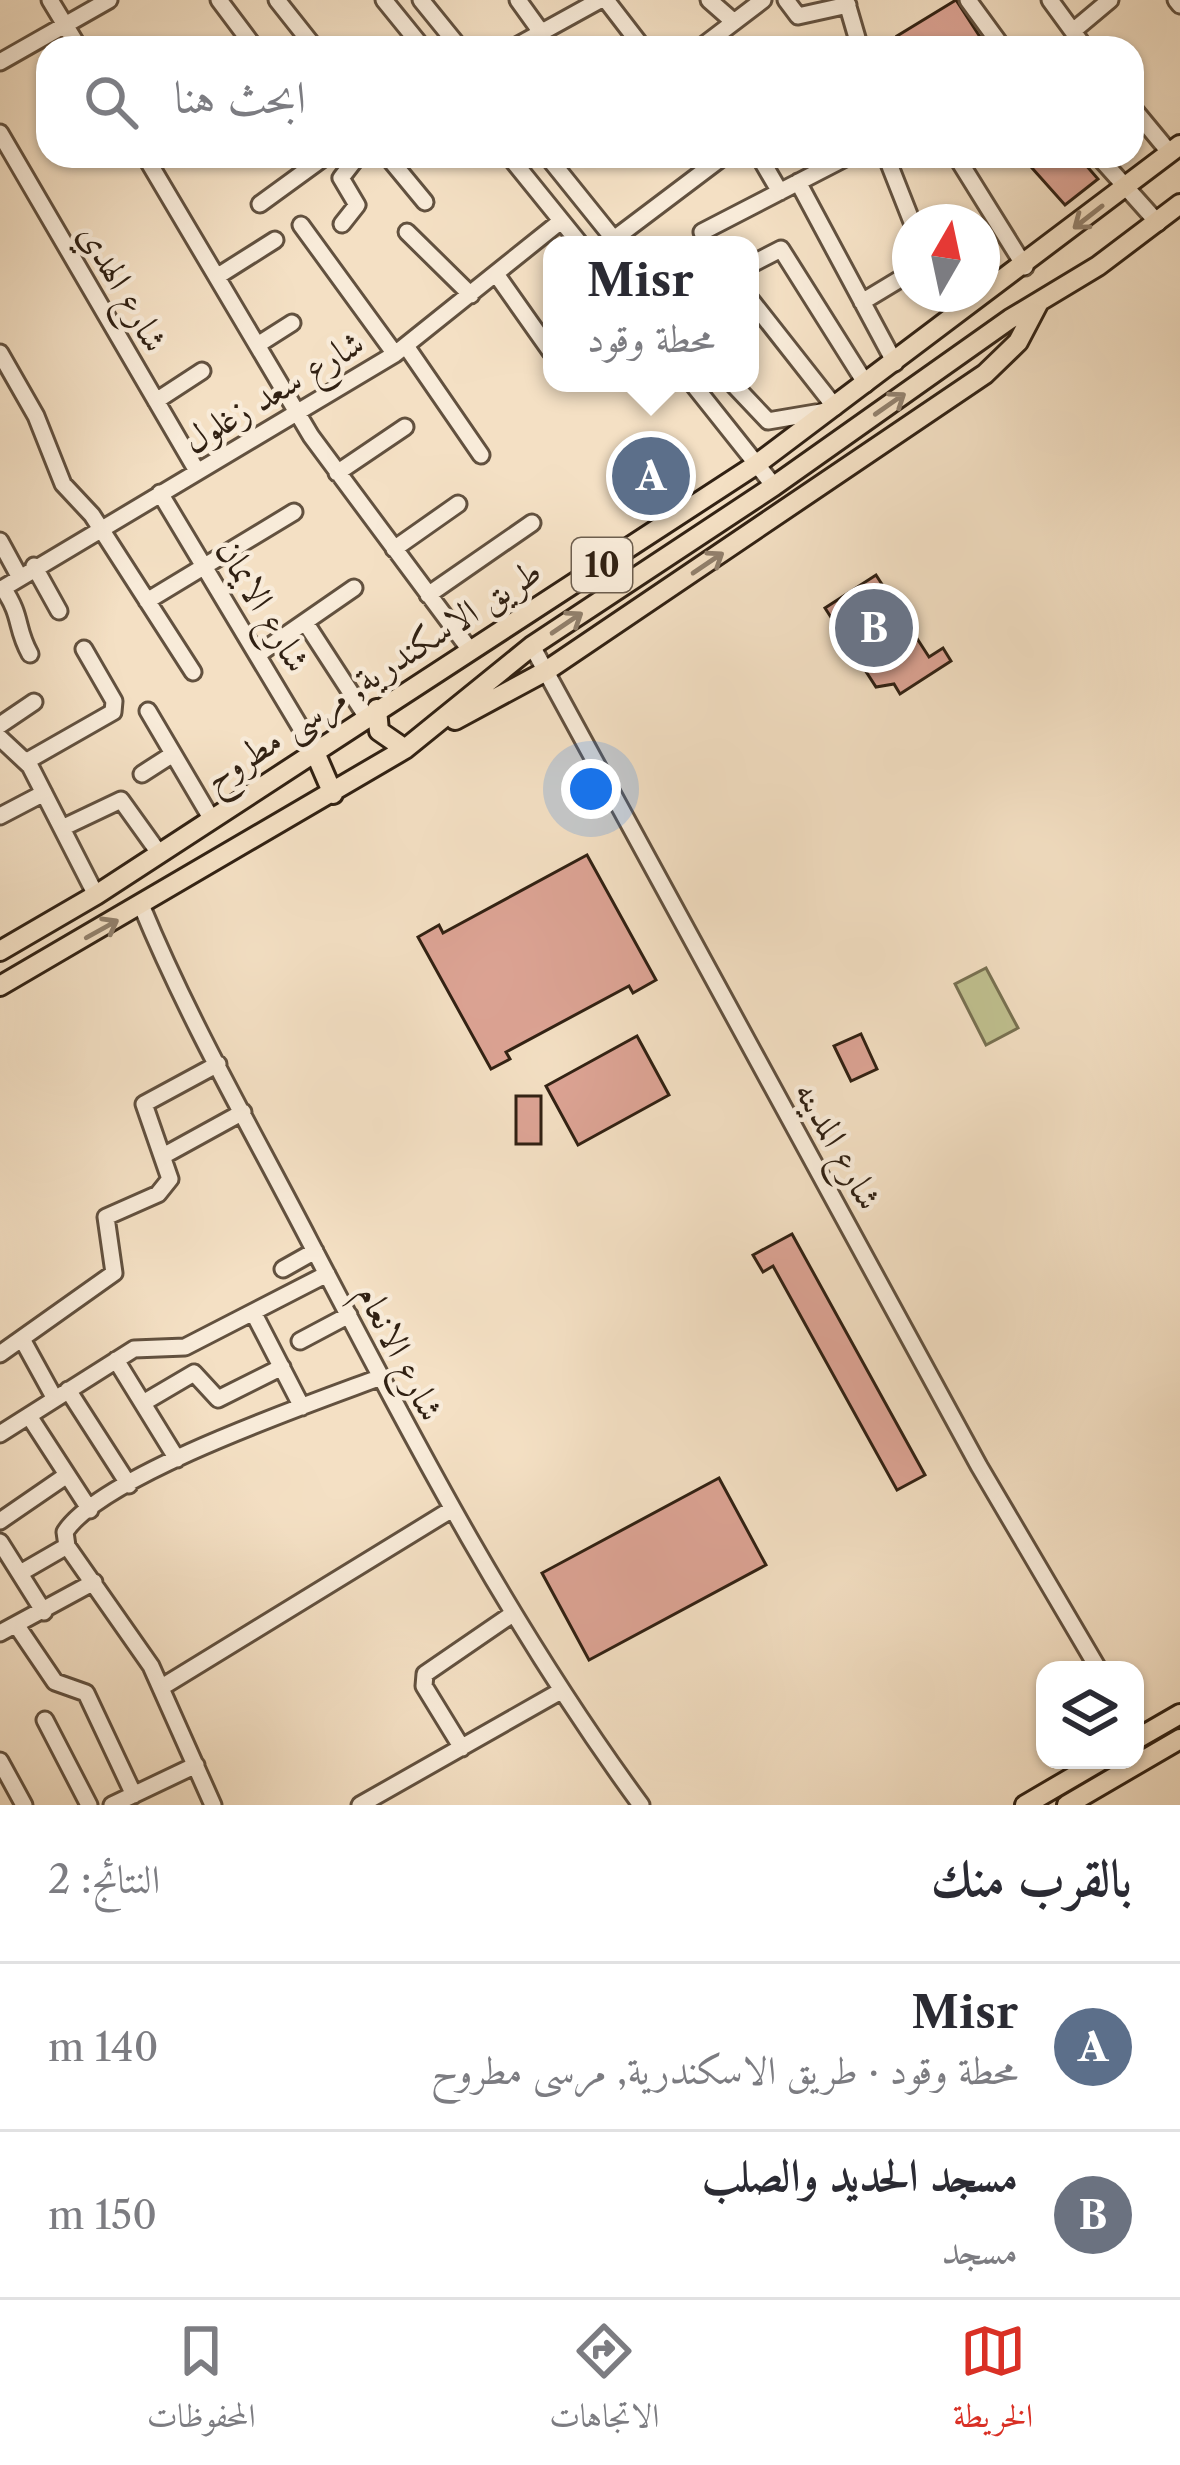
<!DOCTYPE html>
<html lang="ar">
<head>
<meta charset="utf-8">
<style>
	body { margin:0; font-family:"Libre Caslon Text",Amiri,serif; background:#f7f7f7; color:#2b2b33; direction:rtl }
	.controls { position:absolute; right:36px; bottom:36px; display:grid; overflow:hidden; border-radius:24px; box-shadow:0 3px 9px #0004 }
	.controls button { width:108px; height:108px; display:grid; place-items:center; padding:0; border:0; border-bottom:3px solid #e1e1e2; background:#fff; color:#2b2b33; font:60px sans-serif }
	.compass { position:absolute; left:892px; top:204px; width:108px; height:108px; border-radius:50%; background:#fff; box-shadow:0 3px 9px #0004; rotate:9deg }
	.you { position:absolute; left:591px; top:789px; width:42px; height:42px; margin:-30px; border:9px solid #fff; border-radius:50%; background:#1a73e8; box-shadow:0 0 0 18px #1a73e833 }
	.badge { display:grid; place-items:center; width:78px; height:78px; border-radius:50%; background:#d93025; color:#fff; font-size:39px; font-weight:700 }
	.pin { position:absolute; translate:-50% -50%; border:6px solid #fff; box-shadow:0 3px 12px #0006 }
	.popup { position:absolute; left:543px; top:236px; width:216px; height:156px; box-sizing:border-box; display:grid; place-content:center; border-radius:24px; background:#fff; filter:drop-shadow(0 3px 9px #0005); font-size:39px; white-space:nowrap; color:#7c7c81 }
	.popup b { font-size:45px; color:#2b2b33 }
	.popup::after { content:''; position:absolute; left:50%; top:100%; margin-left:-24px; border:24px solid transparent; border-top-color:#fff }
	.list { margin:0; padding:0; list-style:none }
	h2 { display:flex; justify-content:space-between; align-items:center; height:156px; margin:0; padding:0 48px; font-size:51px }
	h2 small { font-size:39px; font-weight:400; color:#7c7c81 }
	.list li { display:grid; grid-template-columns:78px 1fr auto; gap:36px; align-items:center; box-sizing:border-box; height:168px; padding:0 48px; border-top:3px solid #e1e1e2 }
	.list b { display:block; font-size:45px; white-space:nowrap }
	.list p { margin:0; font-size:39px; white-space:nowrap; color:#7c7c81 }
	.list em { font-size:39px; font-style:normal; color:#7c7c81 }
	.icon { flex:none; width:66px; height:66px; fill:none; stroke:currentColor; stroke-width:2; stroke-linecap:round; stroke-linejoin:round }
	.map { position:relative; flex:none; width:1180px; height:1805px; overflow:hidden; direction:ltr }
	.search { position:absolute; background:#fff; box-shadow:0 3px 9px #0004; left:36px; right:36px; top:36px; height:132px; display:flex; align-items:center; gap:30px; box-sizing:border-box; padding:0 42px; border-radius:36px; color:#7c7c81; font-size:45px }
	.sheet { height:492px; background:#fff }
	nav { display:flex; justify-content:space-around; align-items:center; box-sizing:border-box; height:168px; border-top:3px solid #e1e1e2; background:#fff; font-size:33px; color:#7c7c81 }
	nav a { display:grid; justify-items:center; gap:6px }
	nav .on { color:#d93025 }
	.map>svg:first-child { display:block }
	.green { fill:#c0c190; stroke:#787152; stroke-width:3 }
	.building { fill:#dda495; stroke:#312113; stroke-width:3 }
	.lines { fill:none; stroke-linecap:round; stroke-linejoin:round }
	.minor-casing { stroke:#62513f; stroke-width:21 }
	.major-casing { stroke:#312113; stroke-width:24 }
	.minor { stroke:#f8ebd9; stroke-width:15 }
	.major { stroke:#f4e0c4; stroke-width:18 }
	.oneway { stroke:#92806c }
	.labels { text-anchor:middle; stroke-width:9; stroke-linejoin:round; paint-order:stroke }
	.shield { fill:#f8ebd9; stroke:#6d5e4e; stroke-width:3 }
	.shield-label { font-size:33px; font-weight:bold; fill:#312113 }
	.street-label { font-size:36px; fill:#312113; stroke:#f8ebd9 }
</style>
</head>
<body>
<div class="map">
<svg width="1180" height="1805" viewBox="0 0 1180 1805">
	<rect width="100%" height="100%" fill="#f4e0c4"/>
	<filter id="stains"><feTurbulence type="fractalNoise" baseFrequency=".00167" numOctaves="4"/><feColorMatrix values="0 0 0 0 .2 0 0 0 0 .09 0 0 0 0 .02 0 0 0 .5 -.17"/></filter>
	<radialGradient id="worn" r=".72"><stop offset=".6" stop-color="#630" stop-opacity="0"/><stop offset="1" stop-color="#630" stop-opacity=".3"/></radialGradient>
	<path class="green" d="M 986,968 L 1018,1028 L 986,1045 L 955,984 Z"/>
	<path class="building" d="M 956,0 L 982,40 L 968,48 L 905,48 L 897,36 Z
		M 1049,156 L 1078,156 L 1098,179 L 1065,205 L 1032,168 Z
		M 876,575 L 929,657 L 943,648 L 951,661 L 900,694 L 894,684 L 876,687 L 825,608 Z
		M 587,855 L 656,980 L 633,993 L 629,986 L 506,1052 L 510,1059 L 491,1069 L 418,937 L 439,925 L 443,933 Z
		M 861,1034 L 877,1069 L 851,1081 L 834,1046 Z
		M 637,1036 L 669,1095 L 578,1145 L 546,1086 Z
		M 516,1096 L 541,1096 L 541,1144 L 516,1144 Z
		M 792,1234 L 925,1475 L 897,1490 L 773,1266 L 763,1272 L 753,1255 Z
		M 719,1478 L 766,1565 L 589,1660 L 542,1573 Z"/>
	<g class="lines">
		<defs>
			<path id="minor" d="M 50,0 L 79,48
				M 219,0 L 255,48
				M 277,0 L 315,48
				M 384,0 L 423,48
				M 421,0 L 460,48
				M 518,0 L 541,32
				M 606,0 L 643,48
				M 709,0 L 734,22
				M 786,0 L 798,16 L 848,5
				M 846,0 L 860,48
				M 968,0 L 1003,48
				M 1050,0 L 1085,48
				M 1176,0 L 1180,5
				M 1073,31 L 1110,0
				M 513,48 L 600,0
				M 700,48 L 763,0
				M 0,62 L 109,0
				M 1132,107 L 1170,153
				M 0,133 L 197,471
				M 145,156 L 311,436 L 470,650
				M 387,156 L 425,202
				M 509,156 L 581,245
				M 547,156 L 617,243
				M 759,156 L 780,192
				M 886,156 L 912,222
				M 956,156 L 1025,267
				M 1098,156 L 1158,223
				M 798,182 L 895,363
				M 260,204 L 326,156
				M 342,224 L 357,205 L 341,178 L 358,156
				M 301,225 L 395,354
				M 407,232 L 471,295
				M 614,239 L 724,156
				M 707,245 L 702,232 L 849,156
				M 750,265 L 781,249 L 866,384
				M 496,274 L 551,352
				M 218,276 L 275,240
				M 750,299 L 835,407
				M 862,302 L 910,273
				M 259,344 L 292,323
				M 406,346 L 481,455
				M 0,353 L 36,416 L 63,484 L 92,515 L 193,672
				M 692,383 L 774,486
				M 732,383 L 768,421 L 827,411
				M 156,401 L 202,371
				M 337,473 L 405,427
				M 160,493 L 314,750
				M 0,541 L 19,576
				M 394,549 L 458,504
				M 34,566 L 59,611
				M 3,588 C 23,618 15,627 30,654
				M 0,590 L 395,354 L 561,221
				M 428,595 L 532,523
				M 147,601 L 294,512
				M 305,622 L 366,716
				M 532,646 L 979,1466 L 1099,1670
				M 260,653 L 354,588
				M 148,711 L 211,818
				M 0,725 L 34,702
				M 0,738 L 30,766 L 96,895
				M 27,761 L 113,712 L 114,701 L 84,649
				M 142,774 L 173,754
				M 0,816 L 44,793
				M 62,828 L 121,800 L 159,853
				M 142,907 C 189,1021 252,1130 309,1240 C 412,1437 509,1625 641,1805
				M 163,1156 L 243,1112
				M 283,1269 L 315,1251
				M 253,1312 L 302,1407
				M 22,1339 L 55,1399
				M 300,1341 L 349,1315
				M 0,1354 L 114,1273 L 106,1217 L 158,1194 L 170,1179 L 144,1104 L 218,1064
				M 116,1360 L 177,1459
				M 68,1390 L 129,1485
				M 143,1403 L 194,1373 L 218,1399 L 282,1367
				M 29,1416 L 90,1510
				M 0,1434 L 134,1349 L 185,1347 L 327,1274
				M 0,1521 L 67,1475
				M 0,1542 L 44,1612
				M 22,1572 L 67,1546
				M 17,1626 L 55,1682 L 86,1693 L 134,1795
				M 0,1633 L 94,1582
				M 162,1687 L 449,1511
				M 45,1720 L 89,1805
				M 462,1748 L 424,1686 L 425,1674 L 511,1615
				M 0,1761 L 24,1805
				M 112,1805 L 196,1765
				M 213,1805 L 151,1666 L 67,1546 L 65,1532 C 102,1475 312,1403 381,1377
				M 360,1805 L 559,1692"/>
			<path id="major" d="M 377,709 L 379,731 L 405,749
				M 455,720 L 546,671 L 985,374 L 1018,342 L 1039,302
				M 314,750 L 333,794
				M 0,951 L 96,895 L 757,464 L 1180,145
				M 0,986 L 405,749 L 532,646 L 774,486 L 1010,319 L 1098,266 L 1180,204
				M 1135,1740 L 1180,1714
				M 1025,1805 L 1102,1760
				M 1067,1805 L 1180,1739"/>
		</defs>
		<use href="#minor" class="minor-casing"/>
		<use href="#major" class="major-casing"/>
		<use href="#minor" class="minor"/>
		<use href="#major" class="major"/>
	</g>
	<defs><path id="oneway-shaft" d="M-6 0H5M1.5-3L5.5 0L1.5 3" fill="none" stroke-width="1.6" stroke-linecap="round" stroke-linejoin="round" transform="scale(3)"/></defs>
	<g class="oneway">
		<use href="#oneway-shaft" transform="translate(1088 217) rotate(142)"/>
		<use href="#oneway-shaft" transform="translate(890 404) rotate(-35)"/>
		<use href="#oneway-shaft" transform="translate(708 563) rotate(-34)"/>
		<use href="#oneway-shaft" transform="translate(567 623) rotate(-34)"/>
		<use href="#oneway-shaft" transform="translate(102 929) rotate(-29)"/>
	</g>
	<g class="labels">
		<rect class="shield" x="572" y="538" width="60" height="54" rx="9"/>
		<g class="shield-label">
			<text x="602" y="577">10</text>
		</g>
		<g class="street-label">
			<text transform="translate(124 287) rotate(60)" y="13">شارع الهدي</text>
			<text transform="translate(273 391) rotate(-31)" y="13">شارع سعد زغلول</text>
			<text transform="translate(264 605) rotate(59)" y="13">شارع الايمان</text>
			<text transform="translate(372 674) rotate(-33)" y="13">طريق الاسكندرية, مرسى مطروح</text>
			<text transform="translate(839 1145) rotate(61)" y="13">شارع المدينه</text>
			<text transform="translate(401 1352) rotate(63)" y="13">شارع الانعام</text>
		</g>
	</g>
	<rect width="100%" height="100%" filter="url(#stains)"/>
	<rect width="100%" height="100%" fill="url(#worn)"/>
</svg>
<div class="controls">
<button><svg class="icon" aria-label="layers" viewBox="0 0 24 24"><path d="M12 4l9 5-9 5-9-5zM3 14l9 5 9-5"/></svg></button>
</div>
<svg class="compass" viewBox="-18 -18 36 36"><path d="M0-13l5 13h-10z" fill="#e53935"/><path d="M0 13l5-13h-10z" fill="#7c7c81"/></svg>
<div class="you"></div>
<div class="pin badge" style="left:651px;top:476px;background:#5c6f8a">A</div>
<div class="popup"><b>Misr</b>محطة وقود</div>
<div class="pin badge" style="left:874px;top:628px;background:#6b7280">B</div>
<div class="search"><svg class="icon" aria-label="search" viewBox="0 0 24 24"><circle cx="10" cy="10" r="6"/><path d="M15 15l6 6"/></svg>ابحث هنا</div>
</div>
<section class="sheet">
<h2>بالقرب منك<small>النتائج: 2</small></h2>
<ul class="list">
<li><span class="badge" style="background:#5c6f8a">A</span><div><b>Misr</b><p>محطة وقود · طريق الاسكندرية, مرسى مطروح</p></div><em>140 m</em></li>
<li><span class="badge" style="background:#6b7280">B</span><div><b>مسجد الحديد والصلب</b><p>مسجد</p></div><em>150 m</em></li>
</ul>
</section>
<nav>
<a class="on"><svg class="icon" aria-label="map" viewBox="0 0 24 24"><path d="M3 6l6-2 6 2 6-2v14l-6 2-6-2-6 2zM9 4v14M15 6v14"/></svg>الخريطة</a>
<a><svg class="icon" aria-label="directions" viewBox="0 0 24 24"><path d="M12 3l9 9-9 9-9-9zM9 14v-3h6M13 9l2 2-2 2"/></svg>الاتجاهات</a>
<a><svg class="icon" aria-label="saved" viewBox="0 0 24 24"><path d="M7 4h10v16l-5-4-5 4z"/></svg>المحفوظات</a>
</nav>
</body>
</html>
